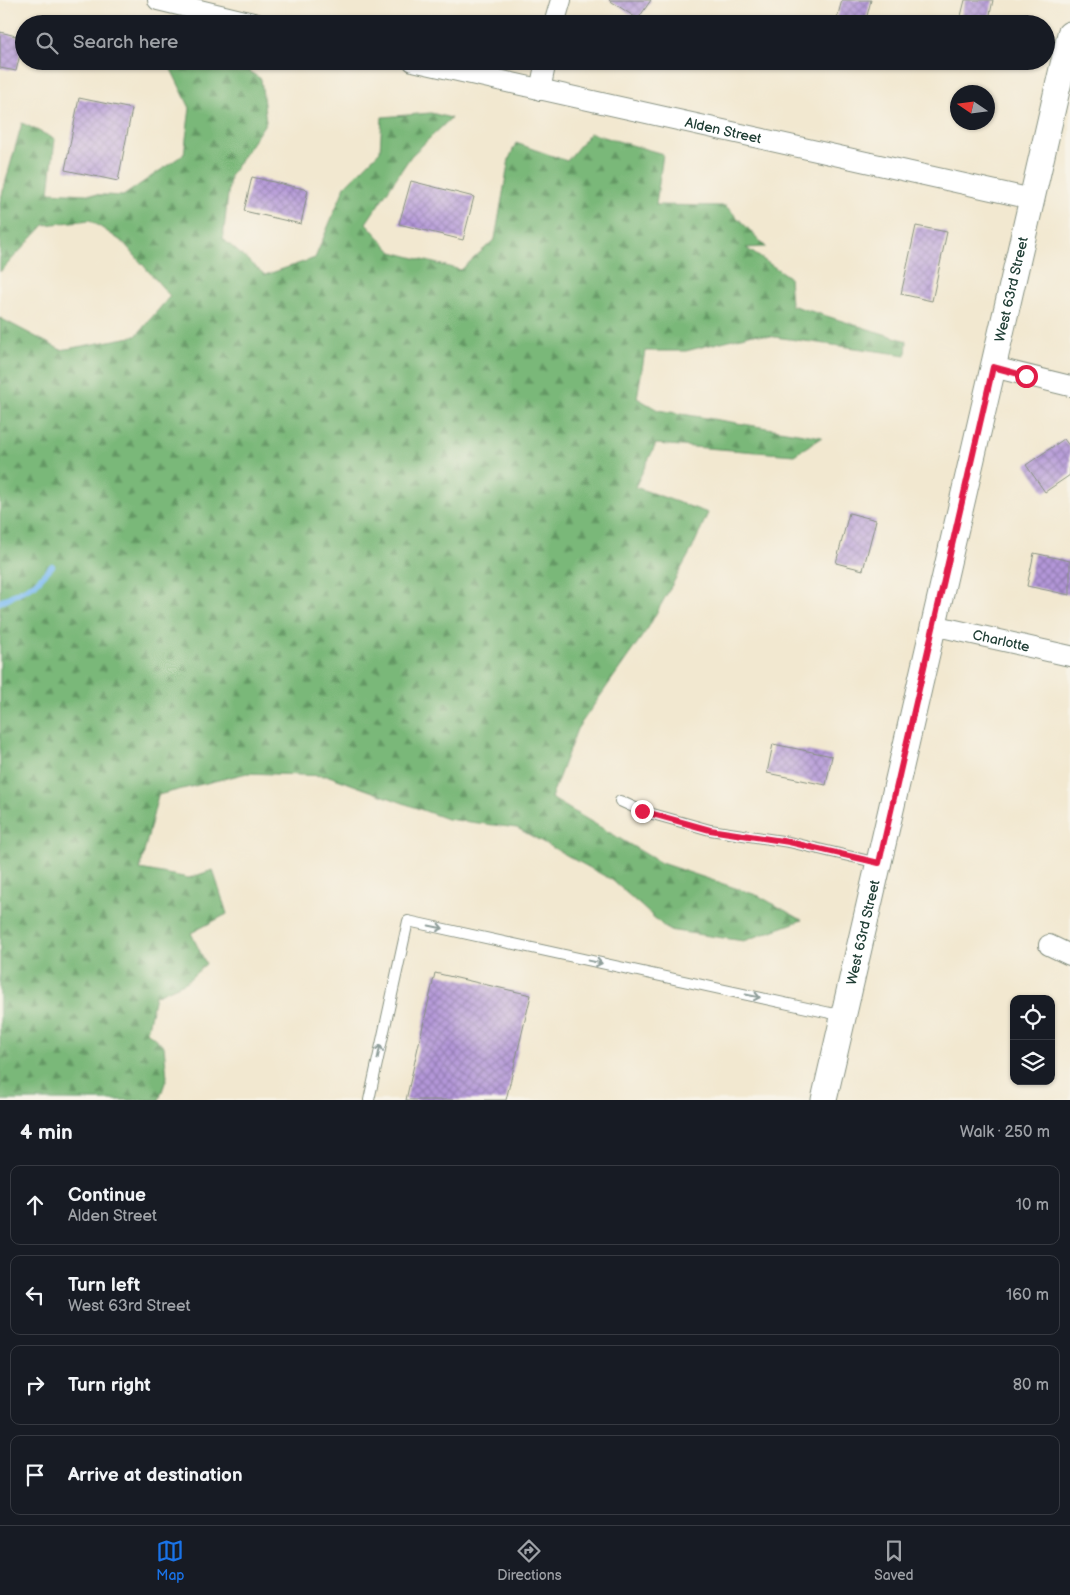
<!DOCTYPE html>
<html lang="en">
<head>
<meta charset="utf-8">
<style>
	body { margin:0; font-family:"Balsamiq Sans",sans-serif; background:#242831; color:#f1f3f6 }
	.controls { position:absolute; right:15px; bottom:15px; display:grid; overflow:hidden; border-radius:10px; box-shadow:0 1px 4px #0004 }
	.controls button { width:45px; height:45px; display:grid; place-items:center; padding:0; border:0; border-bottom:1px solid #363941; background:#171b24; color:#f1f3f6; font:25px sans-serif }
	.compass { position:absolute; left:950px; top:85px; width:45px; height:45px; border-radius:50%; background:#171b24; box-shadow:0 1px 4px #0004; rotate:283deg }
	.stop { position:absolute; width:15px; height:15px; margin:-11px; border:4px solid #e11d48; border-radius:50%; background:#fff }
	.stop.end { background:#e11d48; border-color:#fff; box-shadow:0 1px 5px #0008 }
	.list { margin:0; padding:0; list-style:none }
	h2 { display:flex; justify-content:space-between; align-items:center; height:65px; margin:0; padding:0 20px; font-size:21px }
	h2 small { font-size:16px; font-weight:400; color:#9ea1a6 }
	.list li { display:grid; grid-template-columns:32px 1fr auto; gap:15px; align-items:center; box-sizing:border-box; height:80px; margin:0 10px 10px; padding:0 10px; border:1px solid #363941; border-radius:10px }
	.list b { display:block; font-size:19px; white-space:nowrap }
	.list p { margin:0; font-size:16px; white-space:nowrap; color:#9ea1a6 }
	.list em { font-size:16px; font-style:normal; color:#9ea1a6 }
	.icon { flex:none; width:28px; height:28px; fill:none; stroke:currentColor; stroke-width:2; stroke-linecap:round; stroke-linejoin:round }
	.map { position:relative; flex:none; width:1070px; height:1100px; overflow:hidden }
	.search { position:absolute; background:#171b24; box-shadow:0 1px 4px #0004; left:15px; right:15px; top:15px; height:55px; display:flex; align-items:center; gap:12px; box-sizing:border-box; padding:0 18px; border-radius:28px; color:#9ea1a6; font-size:19px }
	.sheet { height:425px; background:#171b24 }
	nav { display:flex; justify-content:space-around; align-items:center; box-sizing:border-box; height:70px; border-top:1px solid #363941; background:#171b24; font-size:14px; color:#9ea1a6 }
	nav a { display:grid; justify-items:center; gap:2px }
	nav .on { color:#1a73e8 }
	.map>svg:first-child { display:block }
	.forest { fill:url(#forest-firs); stroke:#4c7a56 }
	.lines { fill:none; stroke-linecap:round; stroke-linejoin:round }
	.stream { stroke:#7fbdf3; stroke-width:6 }
	.building { fill:url(#building-cross-hatch) }
	.service-casing { stroke:#889282; stroke-width:12 }
	.minor-casing { stroke:#889282; stroke-width:22 }
	.tertiary-casing { stroke:#889282; stroke-width:27 }
	.service { stroke:#fff; stroke-width:10 }
	.minor { stroke:#fff; stroke-width:20 }
	.tertiary { stroke:#fff; stroke-width:25 }
	.oneway { stroke:#8f9e9a }
	.route { stroke:#e11d48; stroke-width:6 }
	.labels { text-anchor:middle; stroke-width:4; stroke-linejoin:round; paint-order:stroke }
	.street-label { font-size:14px; fill:#1f3d34; stroke:#f7f3e8 }
</style>
</head>
<body>
<div class="map">
<svg width="1070" height="1100" viewBox="0 0 1070 1100">
	<defs>
		<pattern id="forest-firs" width="22" height="20" patternUnits="userSpaceOnUse" patternTransform="scale(1.25)"><rect width="22" height="20" fill="#7ab879"/><path d="M5 1l3.5 6h-7zM16 11l3.5 6h-7z" fill="#639764"/></pattern>
		<pattern id="building-cross-hatch" width="8" height="8" patternUnits="userSpaceOnUse" patternTransform="scale(1.25)"><rect width="8" height="8" fill="#b396d8"/><path d="M0 0l8 8M0 8l8-8" fill="none" stroke="#917cb0"/></pattern>
	</defs>
	<rect width="100%" height="100%" fill="#f7f3e8"/>
	<filter id="ink" filterUnits="userSpaceOnUse"><feTurbulence type="fractalNoise" baseFrequency=".02" numOctaves="2"/><feDisplacementMap in="SourceGraphic" scale="10" xChannelSelector="R" yChannelSelector="G"/><feConvolveMatrix kernelMatrix="1 2 1 2 8 2 1 2 1" color-interpolation-filters="sRGB"/></filter>
	<filter id="wash" filterUnits="userSpaceOnUse"><feTurbulence type="fractalNoise" baseFrequency=".0096" numOctaves="4" result="noise"/><feDisplacementMap in="SourceGraphic" scale="20" xChannelSelector="R" yChannelSelector="G"/><feGaussianBlur stdDeviation="1.12" result="paint"/><feColorMatrix in="noise" values="0 0 0 0 0 0 0 0 0 0 0 0 0 0 0 0 0 1.4 0 .05"/><feComposite in="paint" operator="in"/></filter>
	<g filter="url(#wash)">
		<rect width="100%" height="100%" fill="#f2e8d0"/>
		<path class="forest" d="M 167,61 L 233,61 L 261,79 L 266,122 L 230,176 L 223,239 L 265,275 L 315,258 L 345,186 L 380,151 L 382,117 L 431,113 L 451,118 L 411,156 L 366,223 L 392,252 L 461,270 L 495,239 L 509,159 L 516,143 L 567,161 L 590,133 L 663,154 L 656,205 L 726,206 L 766,247 L 746,248 L 789,277 L 791,305 L 907,341 L 906,355 L 753,334 L 686,351 L 645,351 L 637,398 L 658,410 L 822,437 L 794,455 L 656,444 L 635,487 L 708,513 L 692,549 L 648,628 L 577,729 L 551,798 L 661,863 L 759,896 L 802,920 L 744,941 L 668,930 L 612,880 L 517,828 L 447,819 L 329,776 L 247,773 L 158,795 L 140,869 L 189,878 L 213,870 L 227,914 L 191,933 L 206,964 L 186,982 L 155,996 L 147,1032 L 164,1046 L 167,1077 L 159,1100 L 0,1100 L 0,318 L 61,350 L 136,336 L 170,296 L 124,243 L 90,220 L 44,225 L 0,272 L 0,202 L 22,123 L 55,139 L 49,192 L 123,196 L 184,154 L 190,108 Z"/>
		<g class="lines">
			<path class="stream" d="M 0,602 L 35,584 L 52,566"/>
		</g>
		<g id="blocks">
			<path class="building" d="M 609,0 L 651,0 L 638,19 Z
				M 842,0 L 871,0 L 865,24 L 843,24 L 836,22 Z
				M 965,0 L 993,0 L 988,24 L 959,24 Z
				M 0,32 L 24,38 L 16,71 L 0,68 Z
				M 79,98 L 132,109 L 118,181 L 65,170 Z
				M 252,177 L 308,190 L 301,224 L 244,211 Z
				M 411,181 L 474,197 L 463,240 L 399,224 Z
				M 916,226 L 947,232 L 932,301 L 901,294 Z
				M 1064,439 L 1070,447 L 1070,475 L 1045,492 L 1026,465 Z
				M 849,513 L 876,520 L 863,570 L 836,563 Z
				M 1034,553 L 1070,561 L 1070,595 L 1027,586 Z
				M 773,744 L 832,756 L 826,785 L 767,773 Z
				M 435,973 L 531,995 L 506,1100 L 406,1100 Z"/>
		</g>
	</g>
	<g filter="url(#ink)">
		<use href="#blocks" fill-opacity="0" stroke="#889282" stroke-width="1"/>
		<g class="lines">
			<defs>
				<path id="service" d="M 620,801 L 642,811 L 710,830 L 789,842 L 878,863
					M 369,1100 L 408,921 L 844,1016"/>
				<g id="minor">
					<path d="M 158,0 L 257,24"/>
					<path d="M 554,24 L 561,0"/>
					<path id="s1" d="M 413,61 L 1032,199"/>
					<path d="M 540,90 L 546,61"/>
					<path d="M 993,367 L 1070,386"/>
					<path id="s2" d="M 933,625 L 1070,656"/>
					<path d="M 1049,945 L 1070,955"/>
				</g>
				<g id="tertiary">
					<path id="s3" d="M 824,1100 L 1070,34"/>
				</g>
			</defs>
			<use href="#service" class="service-casing"/>
			<use href="#minor" class="minor-casing"/>
			<use href="#tertiary" class="tertiary-casing"/>
			<use href="#service" class="service"/>
			<use href="#minor" class="minor"/>
			<use href="#tertiary" class="tertiary"/>
		</g>
		<defs><path id="oneway-shaft" d="M-6 0H5M1.5-3L5.5 0L1.5 3" fill="none" stroke-width="1.6" stroke-linecap="round" stroke-linejoin="round" transform="scale(1.25)"/></defs>
		<g class="oneway">
			<use href="#oneway-shaft" transform="translate(436 927) rotate(12)"/>
			<use href="#oneway-shaft" transform="translate(595 962) rotate(12)"/>
			<use href="#oneway-shaft" transform="translate(753 996) rotate(12)"/>
			<use href="#oneway-shaft" transform="translate(379 1052) rotate(-78)"/>
		</g>
	</g>
	<g class="lines" filter="url(#ink)">
		<path class="route" d="M 642,811 L 710,830 L 789,842 L 879,863 L 993,367 L 1026,376"/>
	</g>
	<g class="labels">
		<g class="street-label">
			<text dy="5" stroke="none"><textPath href="#s1" startOffset="318">Alden Street</textPath></text>
			<text dy="5" stroke="none"><textPath href="#s3" startOffset="832">West 63rd Street</textPath></text>
			<text dy="5" stroke="none"><textPath href="#s2" startOffset="70">Charlotte</textPath></text>
			<text dy="5" stroke="none"><textPath href="#s3" startOffset="172">West 63rd Street</textPath></text>
		</g>
	</g>
</svg>
<div class="controls">
<button><svg class="icon" aria-label="locate" viewBox="0 0 24 24"><circle cx="12" cy="12" r="6"/><path d="M12 2v4M12 18v4M2 12h4M18 12h4"/></svg></button>
<button><svg class="icon" aria-label="layers" viewBox="0 0 24 24"><path d="M12 4l9 5-9 5-9-5zM3 14l9 5 9-5"/></svg></button>
</div>
<svg class="compass" viewBox="-18 -18 36 36"><path d="M0-13l5 13h-10z" fill="#e53935"/><path d="M0 13l5-13h-10z" fill="#9ea1a6"/></svg>
<div class="stop" style="left:1026px;top:376px"></div>
<div class="stop end" style="left:642px;top:811px"></div>
<div class="search"><svg class="icon" aria-label="search" viewBox="0 0 24 24"><circle cx="10" cy="10" r="6"/><path d="M15 15l6 6"/></svg>Search here</div>
</div>
<section class="sheet">
<h2>4 min<small>Walk · 250 m</small></h2>
<ul class="list">
<li><svg class="icon" aria-label="ahead" viewBox="0 0 24 24"><path d="M12 20V5M6 11l6-6 6 6"/></svg><div><b>Continue</b><p>Alden Street</p></div><em>10 m</em></li>
<li><svg class="icon" aria-label="left" viewBox="0 0 24 24"><path d="M17 20v-9H6M10 6l-5 5 5 5"/></svg><div><b>Turn left</b><p>West 63rd Street</p></div><em>160 m</em></li>
<li><svg class="icon" aria-label="right" viewBox="0 0 24 24"><path d="M7 20v-9h11M14 6l5 5-5 5"/></svg><div><b>Turn right</b></div><em>80 m</em></li>
<li><svg class="icon" aria-label="arrive" viewBox="0 0 24 24"><path d="M6 21V4h12l-3 4 3 4H6"/></svg><div><b>Arrive at destination</b></div></li>
</ul>
</section>
<nav>
<a class="on"><svg class="icon" aria-label="map" viewBox="0 0 24 24"><path d="M3 6l6-2 6 2 6-2v14l-6 2-6-2-6 2zM9 4v14M15 6v14"/></svg>Map</a>
<a><svg class="icon" aria-label="directions" viewBox="0 0 24 24"><path d="M12 3l9 9-9 9-9-9zM9 14v-3h6M13 9l2 2-2 2"/></svg>Directions</a>
<a><svg class="icon" aria-label="saved" viewBox="0 0 24 24"><path d="M7 4h10v16l-5-4-5 4z"/></svg>Saved</a>
</nav>
</body>
</html>
